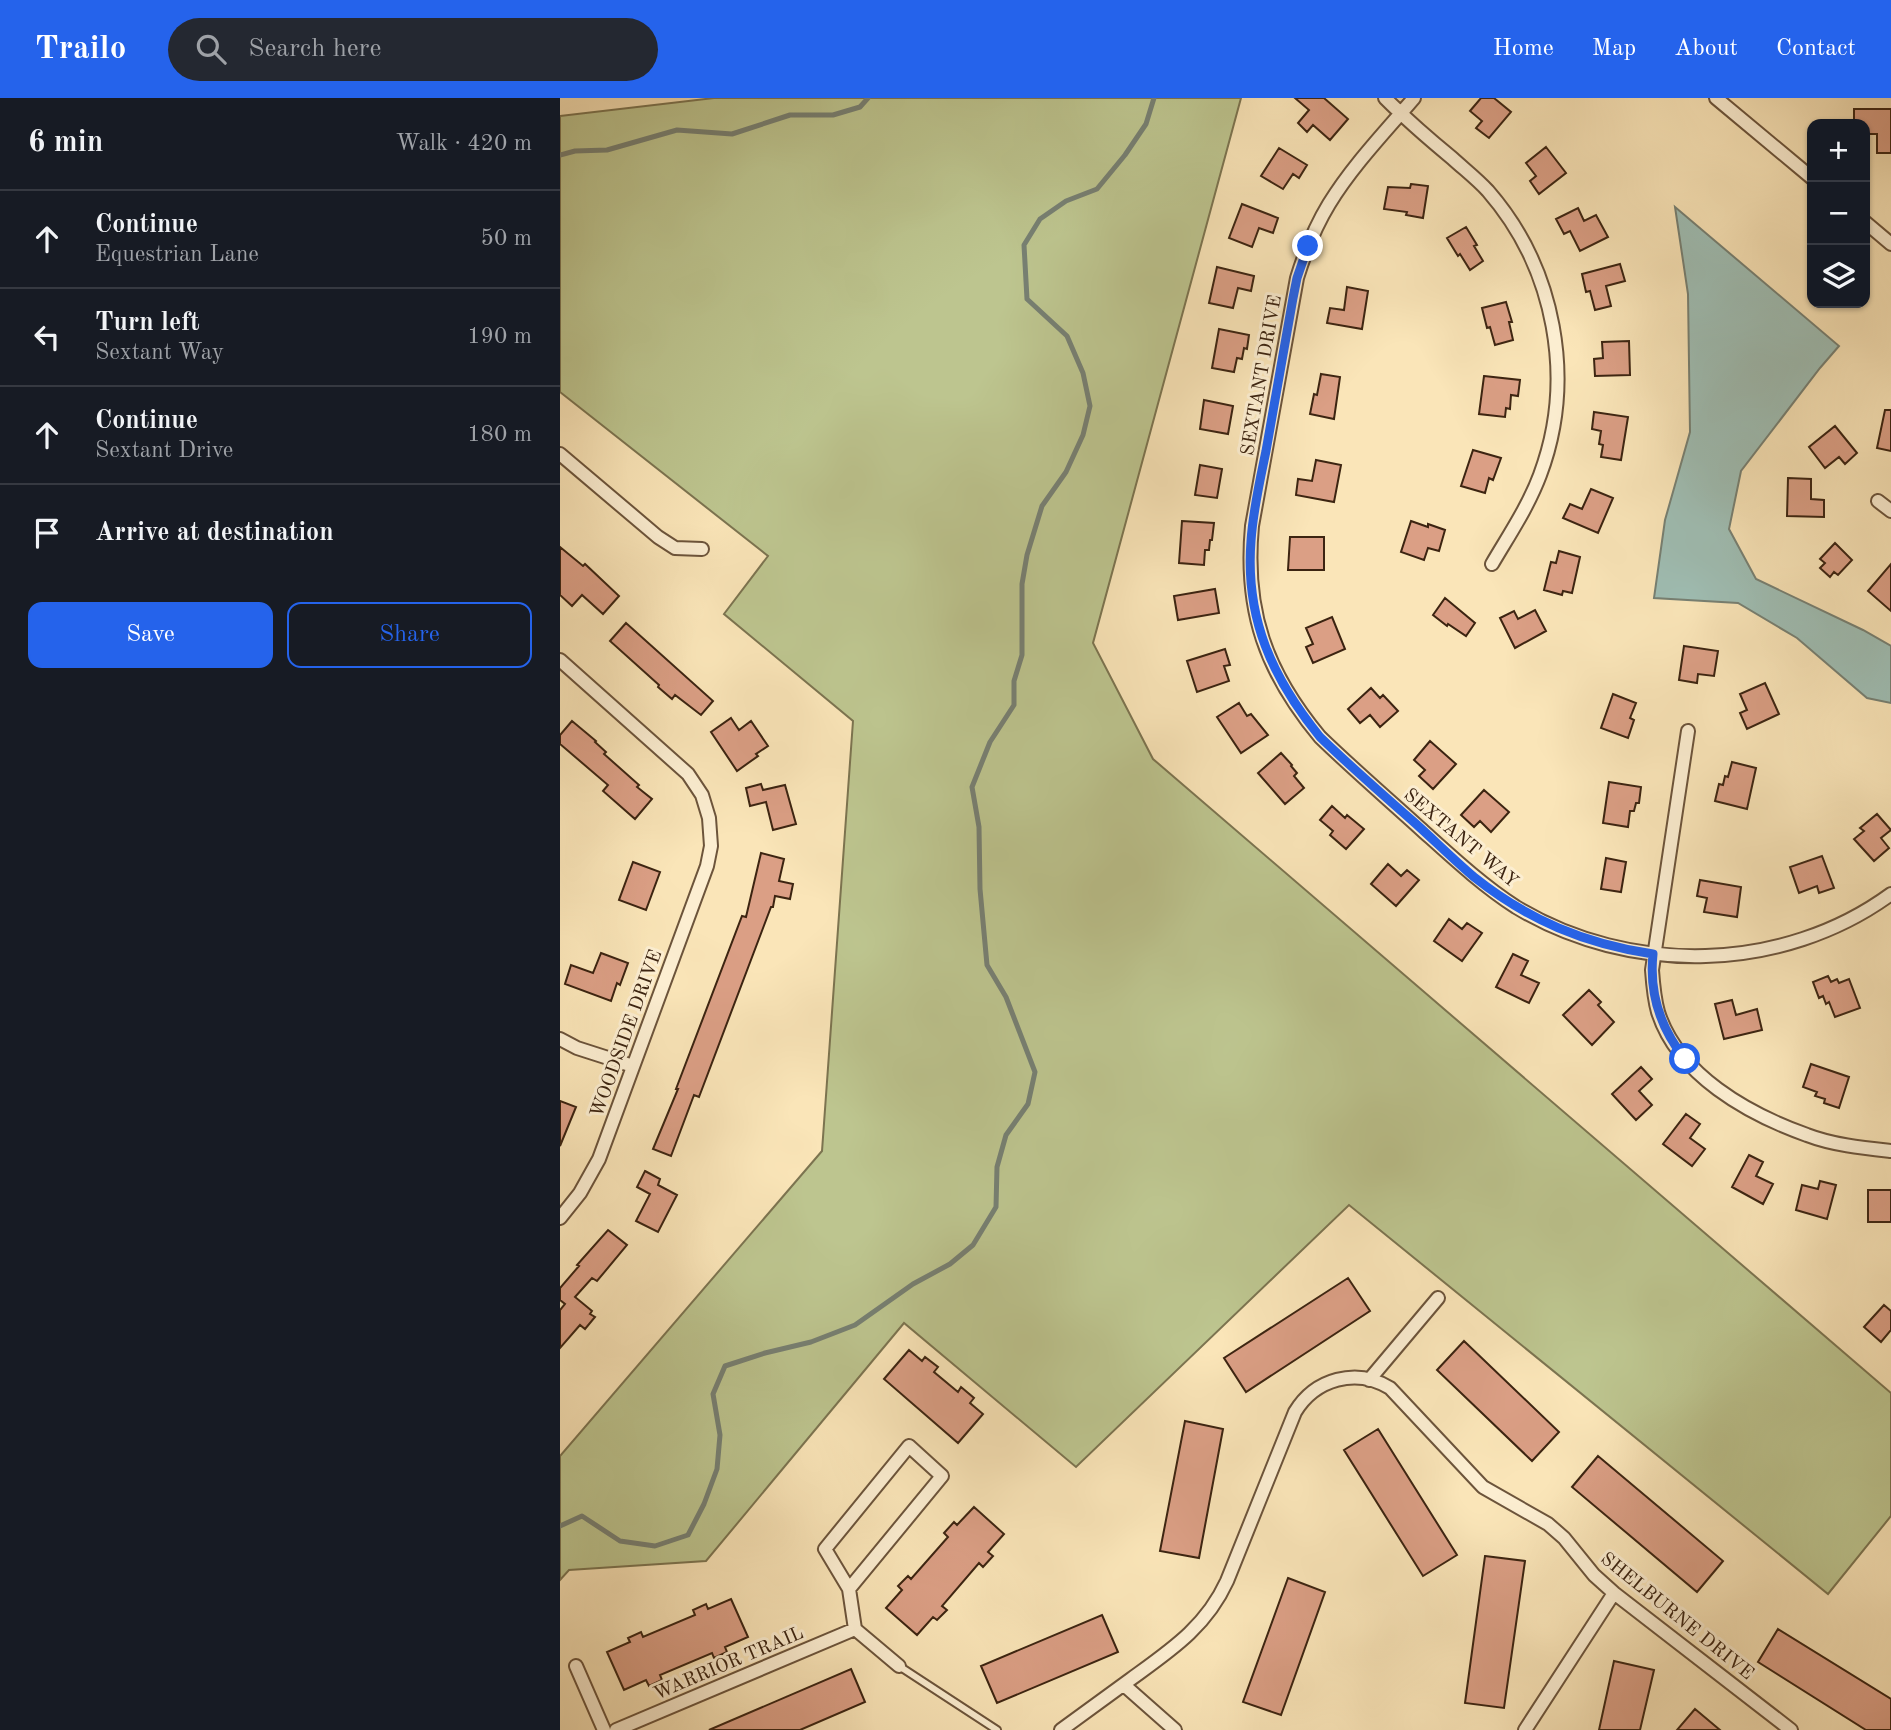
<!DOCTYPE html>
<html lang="en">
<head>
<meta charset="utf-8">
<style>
	body { margin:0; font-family:"Old Standard TT",serif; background:#242831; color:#f1f3f6 }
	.controls { position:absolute; right:21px; top:21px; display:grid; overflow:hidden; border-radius:14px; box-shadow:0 2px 5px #0004 }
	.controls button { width:63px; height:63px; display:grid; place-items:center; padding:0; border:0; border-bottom:2px solid #363941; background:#171b24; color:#f1f3f6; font:35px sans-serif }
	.stop { position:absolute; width:21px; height:21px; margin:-16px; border:5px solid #2563eb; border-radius:50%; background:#fff }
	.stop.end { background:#2563eb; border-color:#fff; box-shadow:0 2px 7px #0008 }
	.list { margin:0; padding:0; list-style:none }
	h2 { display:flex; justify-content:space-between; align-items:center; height:91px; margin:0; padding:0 28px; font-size:30px }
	h2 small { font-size:23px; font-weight:400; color:#9ea1a6 }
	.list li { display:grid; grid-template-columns:46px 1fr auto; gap:21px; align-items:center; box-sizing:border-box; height:98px; padding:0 28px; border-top:2px solid #363941 }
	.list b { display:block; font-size:26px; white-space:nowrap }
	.list p { margin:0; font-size:23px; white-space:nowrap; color:#9ea1a6 }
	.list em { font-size:23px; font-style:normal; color:#9ea1a6 }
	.actions { display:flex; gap:14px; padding:21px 28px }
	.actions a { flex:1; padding:16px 0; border:2px solid #2563eb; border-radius:14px; text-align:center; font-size:24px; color:#2563eb }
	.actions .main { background:#2563eb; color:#fff }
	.icon { flex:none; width:38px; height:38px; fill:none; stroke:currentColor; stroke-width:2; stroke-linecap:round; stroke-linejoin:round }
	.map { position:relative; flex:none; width:1331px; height:1632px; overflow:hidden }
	header { display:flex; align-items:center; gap:42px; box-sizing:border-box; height:98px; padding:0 35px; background:#2563eb; color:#fff }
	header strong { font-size:33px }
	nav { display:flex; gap:38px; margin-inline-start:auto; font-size:24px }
	.search { width:490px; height:63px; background:#242831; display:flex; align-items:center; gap:18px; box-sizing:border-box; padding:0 24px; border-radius:38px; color:#9ea1a6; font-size:26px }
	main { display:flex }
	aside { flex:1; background:#171b24 }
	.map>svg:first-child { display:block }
	.green { fill:#bdc58f; stroke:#7c7450; stroke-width:2 }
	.water { fill:#9fbeb4; stroke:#778073; stroke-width:2 }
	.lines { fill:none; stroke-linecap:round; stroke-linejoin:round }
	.stream { stroke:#778073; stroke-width:5 }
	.building { fill:#db9f85; stroke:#3c2411; stroke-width:2 }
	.lane-casing { stroke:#6c543b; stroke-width:10 }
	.street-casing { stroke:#6c543b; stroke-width:16 }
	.lane { stroke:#fceed1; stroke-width:6 }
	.street { stroke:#fceed1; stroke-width:12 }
	.route { stroke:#2563eb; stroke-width:9 }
	.labels { text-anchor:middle; stroke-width:6; stroke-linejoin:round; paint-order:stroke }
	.street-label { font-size:19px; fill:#3c2411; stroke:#fceed1 }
</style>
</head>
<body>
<header>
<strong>Trailo</strong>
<div class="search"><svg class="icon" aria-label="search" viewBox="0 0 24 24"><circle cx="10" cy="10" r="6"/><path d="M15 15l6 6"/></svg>Search here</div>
<nav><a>Home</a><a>Map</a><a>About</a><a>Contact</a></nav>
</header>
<main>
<aside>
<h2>6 min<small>Walk · 420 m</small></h2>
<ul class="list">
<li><svg class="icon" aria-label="ahead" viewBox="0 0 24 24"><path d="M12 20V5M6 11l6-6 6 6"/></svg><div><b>Continue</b><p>Equestrian Lane</p></div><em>50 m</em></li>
<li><svg class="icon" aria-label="left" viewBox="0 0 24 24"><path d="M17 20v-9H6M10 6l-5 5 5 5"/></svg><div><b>Turn left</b><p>Sextant Way</p></div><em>190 m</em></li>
<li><svg class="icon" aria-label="ahead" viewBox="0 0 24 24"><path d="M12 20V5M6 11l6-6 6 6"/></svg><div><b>Continue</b><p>Sextant Drive</p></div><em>180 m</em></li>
<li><svg class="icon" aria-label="arrive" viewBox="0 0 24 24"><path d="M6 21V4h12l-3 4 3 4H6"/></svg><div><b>Arrive at destination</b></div></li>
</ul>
<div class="actions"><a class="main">Save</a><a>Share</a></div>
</aside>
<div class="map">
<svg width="1331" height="1632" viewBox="0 0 1331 1632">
	<rect width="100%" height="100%" fill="#fae5b8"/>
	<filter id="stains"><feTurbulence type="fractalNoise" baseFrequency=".00286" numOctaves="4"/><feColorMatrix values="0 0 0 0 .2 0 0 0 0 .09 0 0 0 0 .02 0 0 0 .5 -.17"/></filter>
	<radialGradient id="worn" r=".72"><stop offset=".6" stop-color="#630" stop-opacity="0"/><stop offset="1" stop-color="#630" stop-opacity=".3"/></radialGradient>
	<path class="green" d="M 154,0 L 681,0 L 533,545 L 593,661 L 1331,1295 L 1331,1418 L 1268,1496 L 789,1107 L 516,1369 L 344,1225 L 146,1463 L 9,1472 L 0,1482 L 0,1358 L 262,1053 L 293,623 L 164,516 L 208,458 L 0,294 L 0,18 Z"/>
	<path class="water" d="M 1115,109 L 1279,248 L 1260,270 L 1181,373 L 1169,431 L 1196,481 L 1303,532 L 1331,548 L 1331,605 L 1307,600 L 1237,540 L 1178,505 L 1094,500 L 1105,422 L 1130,334 L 1128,196 Z"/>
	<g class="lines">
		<path class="stream" d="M 0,57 L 15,53 L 47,52 L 117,32 L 172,36 L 230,17 L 273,17 L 300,9 L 308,0
			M 0,1428 L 22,1418 L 60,1443 L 95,1448 L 128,1437 L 144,1406 L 157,1371 L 160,1337 L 153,1296 L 165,1268 L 205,1255 L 251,1244 L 295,1227 L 353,1186 L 390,1166 L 413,1147 L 436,1109 L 437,1069 L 446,1037 L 468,1006 L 475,974 L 446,899 L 427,867 L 420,791 L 419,729 L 412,689 L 430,644 L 454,607 L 454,583 L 462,557 L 462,486 L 467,457 L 482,408 L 506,374 L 523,337 L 530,308 L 523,275 L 507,238 L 467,201 L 464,147 L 480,121 L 506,103 L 537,91 L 565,57 L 586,26 L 594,0"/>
	</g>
	<path class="building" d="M 735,0 L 764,0 L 788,21 L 770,42 L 753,27 L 747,34 L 738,25 L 749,12 Z
		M 921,0 L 934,0 L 951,14 L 929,40 L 916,30 L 922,23 L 910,13 Z
		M 1294,11 L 1331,11 L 1331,55 L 1317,55 L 1317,36 L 1305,36 L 1305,26 L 1294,26 Z
		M 986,49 L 1006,75 L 979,96 L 970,83 L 976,78 L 966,65 Z
		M 719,50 L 747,67 L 739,80 L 733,76 L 723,91 L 701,78 Z
		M 851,86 L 868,88 L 863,120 L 846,117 L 847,114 L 824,111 L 828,89 L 850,90 Z
		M 682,106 L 718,120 L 713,135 L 699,130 L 692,149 L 669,140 Z
		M 1018,110 L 1024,123 L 1036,117 L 1048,139 L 1020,153 L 1010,133 L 1004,136 L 996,121 Z
		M 906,129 L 917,147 L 914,148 L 923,163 L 910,172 L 900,156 L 898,158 L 887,140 Z
		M 1060,166 L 1065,183 L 1046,188 L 1051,208 L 1035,212 L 1030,193 L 1026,194 L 1022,176 Z
		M 657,169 L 694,178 L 691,193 L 678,190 L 673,210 L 649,205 Z
		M 787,189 L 808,193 L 802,231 L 767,225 L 770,210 L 784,212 Z
		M 946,204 L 952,224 L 949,224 L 953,242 L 935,247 L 930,229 L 927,230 L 922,210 Z
		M 659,231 L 689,237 L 687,251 L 684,250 L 682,261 L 677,260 L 674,274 L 652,270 Z
		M 1069,243 L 1070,277 L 1035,278 L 1034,261 L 1043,260 L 1042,244 Z
		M 761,276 L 780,279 L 774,321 L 750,316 L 754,296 L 757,297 Z
		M 924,278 L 960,282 L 958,298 L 951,297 L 950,311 L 946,310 L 945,319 L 919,316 Z
		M 644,302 L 673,308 L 668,336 L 640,331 Z
		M 1325,312 L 1331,312 L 1331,353 L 1317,350 Z
		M 1034,314 L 1068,319 L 1061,362 L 1041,359 L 1043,347 L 1039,346 L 1041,333 L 1032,331 Z
		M 1275,328 L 1297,355 L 1285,366 L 1279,359 L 1265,370 L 1249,349 Z
		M 913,352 L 941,360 L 933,382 L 929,380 L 925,395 L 901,388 Z
		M 756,362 L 781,367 L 774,404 L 736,397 L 738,381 L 752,383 Z
		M 640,367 L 662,371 L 657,400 L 635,397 Z
		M 1228,380 L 1251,381 L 1251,401 L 1264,402 L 1264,419 L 1227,418 Z
		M 1031,391 L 1053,400 L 1038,435 L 1003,420 L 1010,406 L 1022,411 Z
		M 622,423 L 654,425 L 652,442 L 650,442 L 649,452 L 645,452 L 644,467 L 619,465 Z
		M 851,423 L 868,429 L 868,426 L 885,432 L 879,453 L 868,450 L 864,462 L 841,454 Z
		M 730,439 L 764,439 L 764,472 L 728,472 Z
		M 1275,445 L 1292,462 L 1278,477 L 1274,474 L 1270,479 L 1260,470 L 1265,465 L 1260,461 Z
		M 0,449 L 23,468 L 25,466 L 59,498 L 43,516 L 22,497 L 12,508 L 0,497 Z
		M 999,453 L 1020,459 L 1012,495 L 1003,493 L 1002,497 L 984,492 L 991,464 L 996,465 Z
		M 1331,466 L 1331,513 L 1308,493 Z
		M 655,491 L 659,515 L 618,522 L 614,498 Z
		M 885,500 L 915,525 L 906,538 L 888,526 L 887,528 L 873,517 Z
		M 975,512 L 986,533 L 955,550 L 940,520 L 954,513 L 958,521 Z
		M 772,519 L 785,551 L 753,565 L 746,549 L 753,546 L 746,530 Z
		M 66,525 L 153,603 L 141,617 L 115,597 L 112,601 L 98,589 L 99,587 L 50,543 Z
		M 1124,548 L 1158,553 L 1154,578 L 1138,576 L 1137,585 L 1119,582 Z
		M 665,551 L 670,567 L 664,568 L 669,583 L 637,594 L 627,563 Z
		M 1205,585 L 1219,616 L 1187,631 L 1180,615 L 1187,612 L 1180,596 Z
		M 811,590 L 820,600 L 823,597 L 838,613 L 820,629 L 810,617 L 800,625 L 788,611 Z
		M 1053,596 L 1076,605 L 1070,620 L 1074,622 L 1068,640 L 1041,630 Z
		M 679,605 L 687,618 L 691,616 L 708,637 L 681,655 L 657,619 Z
		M 171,620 L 179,632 L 191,623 L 208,648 L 196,656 L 198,658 L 177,673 L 151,634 Z
		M 12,623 L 36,643 L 35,644 L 46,654 L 44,656 L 79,687 L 77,689 L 92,701 L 75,721 L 43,693 L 48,687 L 0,646 L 0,637 Z
		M 870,643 L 896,666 L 873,691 L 859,678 L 865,672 L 854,662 Z
		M 721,655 L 732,667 L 731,668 L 737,675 L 734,678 L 744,690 L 725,706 L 698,675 Z
		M 1172,664 L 1196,670 L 1187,711 L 1155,703 L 1159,686 L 1163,687 L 1165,678 L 1168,679 Z
		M 1049,684 L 1081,689 L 1079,705 L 1076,705 L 1074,713 L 1070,713 L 1068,729 L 1043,725 Z
		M 201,686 L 203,692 L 225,687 L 236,726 L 213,732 L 206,704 L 190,708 L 186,690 Z
		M 924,692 L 949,714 L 931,734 L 920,723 L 914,729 L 901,717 Z
		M 772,708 L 785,720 L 787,717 L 804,731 L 786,751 L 770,737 L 773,733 L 760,722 Z
		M 1317,716 L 1331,732 L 1321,740 L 1329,750 L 1314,763 L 1294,741 L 1304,733 L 1300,730 Z
		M 201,755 L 224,761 L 219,783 L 233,786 L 230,801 L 215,798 L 213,809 L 211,809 L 139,999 L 134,997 L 111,1058 L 93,1051 L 118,991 L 116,991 L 182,818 L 186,819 Z
		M 1262,758 L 1274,790 L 1259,795 L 1257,788 L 1239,795 L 1230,769 Z
		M 1046,760 L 1066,764 L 1061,794 L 1041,791 Z
		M 73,764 L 100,774 L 86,812 L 59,802 Z
		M 828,766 L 841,778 L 847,772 L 859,782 L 836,808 L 811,786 Z
		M 1140,782 L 1181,789 L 1177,819 L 1144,814 L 1147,800 L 1137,798 Z
		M 889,821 L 902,831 L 907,825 L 922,835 L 902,863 L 874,843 Z
		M 41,855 L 68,865 L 60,887 L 57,885 L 51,903 L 5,886 L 11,867 L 33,875 Z
		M 953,856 L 968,863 L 961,877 L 979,885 L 969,905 L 936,889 Z
		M 1268,878 L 1271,884 L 1277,881 L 1279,885 L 1289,881 L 1300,910 L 1275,919 L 1269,904 L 1266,906 L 1263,898 L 1259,900 L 1253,884 Z
		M 1029,892 L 1041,904 L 1038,907 L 1054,924 L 1032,947 L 1003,917 Z
		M 1172,902 L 1176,917 L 1197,911 L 1202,932 L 1164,941 L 1155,906 Z
		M 1251,966 L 1289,979 L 1279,1010 L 1264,1005 L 1265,1001 L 1255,998 L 1257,994 L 1243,989 Z
		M 1081,969 L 1092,981 L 1079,993 L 1092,1007 L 1076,1022 L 1052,996 Z
		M 0,1003 L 16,1009 L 0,1048 Z
		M 1126,1016 L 1140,1026 L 1130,1040 L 1145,1051 L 1132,1068 L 1103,1046 Z
		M 1189,1057 L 1203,1064 L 1196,1078 L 1213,1086 L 1203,1106 L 1172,1089 Z
		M 85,1073 L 100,1081 L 98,1087 L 117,1097 L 98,1134 L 76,1123 L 90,1096 L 77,1089 Z
		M 1260,1083 L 1276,1087 L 1267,1121 L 1236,1112 L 1242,1087 L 1258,1091 Z
		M 1308,1092 L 1331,1092 L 1331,1124 L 1308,1124 Z
		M 48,1132 L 67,1147 L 37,1183 L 32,1180 L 15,1199 L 32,1213 L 30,1216 L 35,1219 L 25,1231 L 20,1227 L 0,1250 L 0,1212 L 5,1206 L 0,1202 L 0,1190 L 19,1168 L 17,1167 Z
		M 788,1180 L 810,1213 L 686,1294 L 664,1260 Z
		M 1324,1207 L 1331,1213 L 1331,1232 L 1321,1244 L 1304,1229 Z
		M 904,1243 L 999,1334 L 972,1363 L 877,1272 Z
		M 349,1252 L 362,1263 L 365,1259 L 378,1269 L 374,1274 L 398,1294 L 401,1289 L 414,1300 L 410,1305 L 423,1316 L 398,1345 L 324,1281 Z
		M 625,1323 L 663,1331 L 639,1460 L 600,1453 Z
		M 818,1331 L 897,1457 L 863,1478 L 784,1352 Z
		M 1038,1358 L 1163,1463 L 1137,1494 L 1012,1389 Z
		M 414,1409 L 444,1436 L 428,1454 L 433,1458 L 423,1469 L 419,1465 L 382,1508 L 387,1512 L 377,1522 L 373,1519 L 357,1537 L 326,1510 L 342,1492 L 338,1488 L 348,1478 L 351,1481 L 388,1439 L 384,1435 L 394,1424 L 397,1427 Z
		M 925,1458 L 965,1463 L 944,1610 L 905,1605 Z
		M 728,1480 L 765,1494 L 721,1617 L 683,1604 Z
		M 171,1501 L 188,1539 L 165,1549 L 167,1554 L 154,1560 L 152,1555 L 100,1577 L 102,1582 L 89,1588 L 86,1582 L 64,1592 L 47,1554 L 70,1544 L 68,1540 L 81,1534 L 83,1539 L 135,1517 L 133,1512 L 146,1506 L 148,1511 Z
		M 542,1517 L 558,1554 L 437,1605 L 421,1568 Z
		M 1218,1531 L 1331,1601 L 1331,1632 L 1306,1632 L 1198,1564 Z
		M 1054,1563 L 1094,1572 L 1080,1632 L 1039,1632 Z
		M 291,1571 L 305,1604 L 240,1632 L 149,1632 Z
		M 1135,1611 L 1160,1632 L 1117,1632 Z"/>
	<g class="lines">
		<defs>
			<path id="lane" d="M 339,1568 L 437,1632"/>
			<path id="street" d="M 825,0 C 846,21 869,41 892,60 C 904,71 917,81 928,93 C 995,170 1016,281 980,377 C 968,409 949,437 932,466
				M 854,0 C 825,34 793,67 769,106 C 755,129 745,154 737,180 L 692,428 C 684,513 706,574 760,639 C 793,671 828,701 862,732 C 892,759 922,787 956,809 C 1070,878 1223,875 1331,796
				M 1156,0 L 1252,80
				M 1305,124 L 1331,146
				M 0,356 L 98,439 L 115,450 L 142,451
				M 1318,403 L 1331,413
				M 0,562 L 128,676 L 142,697 L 149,720 L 151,748 L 147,768 L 39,1061 L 20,1095 L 0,1120
				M 1128,633 L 1092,872 C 1093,886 1094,900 1098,914 C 1118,977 1188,1016 1247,1037 C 1273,1047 1303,1050 1331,1053
				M 0,941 L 17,950 L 73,968
				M 809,1282 L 878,1200
				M 289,1491 L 265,1451 L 349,1348 L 382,1378 L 289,1491 L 295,1531 L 339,1568
				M 16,1568 L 44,1632
				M 564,1587 L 615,1632
				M 56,1632 L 295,1531
				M 501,1632 C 524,1615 548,1598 571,1581 C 611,1552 646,1529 667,1483 L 735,1314 C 755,1281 796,1269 830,1290 L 923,1389 L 988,1426 L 1004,1440 L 1034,1477 L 1054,1495 L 1231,1632
				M 965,1632 L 1054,1495"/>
		</defs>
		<use href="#lane" class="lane-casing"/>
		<use href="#street" class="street-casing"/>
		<use href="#lane" class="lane"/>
		<use href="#street" class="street"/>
	</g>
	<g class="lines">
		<path class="route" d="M 748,148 L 737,180 L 733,200 C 724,251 715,302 706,353 C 700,382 693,412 691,443 C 685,520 712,580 760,639 C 791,669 823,697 855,725 C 875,743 894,762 914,779 C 968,822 1025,846 1093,856 C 1089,895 1101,931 1125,961"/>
	</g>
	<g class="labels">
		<g class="street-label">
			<text transform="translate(700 277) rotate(-80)" y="7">SEXTANT DRIVE</text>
			<text transform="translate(902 739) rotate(40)" y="7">SEXTANT WAY</text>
			<text transform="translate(65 935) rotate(-70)" y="7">WOODSIDE DRIVE</text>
			<text transform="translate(1118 1517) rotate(39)" y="7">SHELBURNE DRIVE</text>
			<text transform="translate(168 1564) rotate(-23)" y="7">WARRIOR TRAIL</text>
		</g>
	</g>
	<rect width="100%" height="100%" filter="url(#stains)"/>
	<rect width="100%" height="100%" fill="url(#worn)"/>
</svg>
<div class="controls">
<button>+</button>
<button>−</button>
<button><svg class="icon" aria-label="layers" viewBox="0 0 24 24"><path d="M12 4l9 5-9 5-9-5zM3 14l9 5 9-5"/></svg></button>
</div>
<div class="stop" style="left:1125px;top:961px"></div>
<div class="stop end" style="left:748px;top:148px"></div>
</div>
</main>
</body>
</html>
